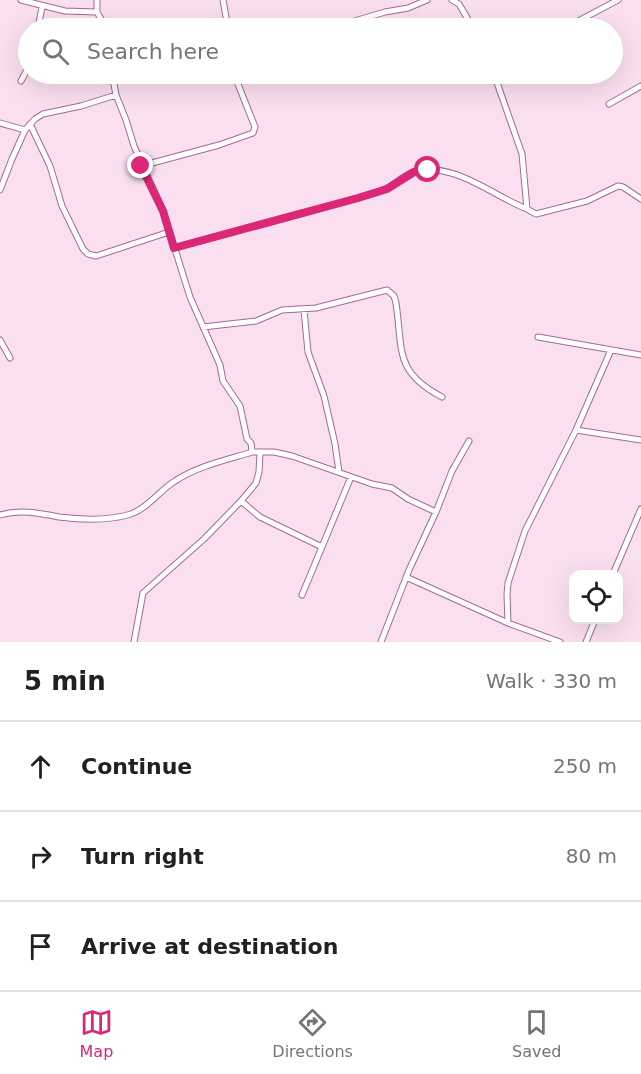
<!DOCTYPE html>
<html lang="en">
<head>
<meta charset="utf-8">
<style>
	body { margin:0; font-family:"DejaVu Sans",sans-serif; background:#f6f6f6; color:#202124 }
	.controls { position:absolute; right:18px; bottom:18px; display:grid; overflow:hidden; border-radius:12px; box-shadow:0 6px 24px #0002 }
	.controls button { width:54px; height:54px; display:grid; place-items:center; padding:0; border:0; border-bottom:2px solid #e0e0e0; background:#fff; color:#202124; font:30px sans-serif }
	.stop { position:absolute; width:18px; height:18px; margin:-14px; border:4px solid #db2777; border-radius:50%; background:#fff }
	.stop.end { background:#db2777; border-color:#fff; box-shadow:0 2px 6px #0008 }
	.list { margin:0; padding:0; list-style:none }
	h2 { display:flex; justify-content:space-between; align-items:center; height:78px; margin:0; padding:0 24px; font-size:26px }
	h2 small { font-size:20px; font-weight:400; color:#757577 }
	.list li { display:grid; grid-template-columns:39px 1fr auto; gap:18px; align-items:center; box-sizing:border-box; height:90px; padding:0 24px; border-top:2px solid #e0e0e0 }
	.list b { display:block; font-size:22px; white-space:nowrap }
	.list em { font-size:20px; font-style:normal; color:#757577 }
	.icon { flex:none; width:33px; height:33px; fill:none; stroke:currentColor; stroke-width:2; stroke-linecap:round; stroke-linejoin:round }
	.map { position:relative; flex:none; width:641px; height:642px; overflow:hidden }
	.search { position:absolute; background:#fff; box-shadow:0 6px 24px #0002; left:18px; right:18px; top:18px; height:66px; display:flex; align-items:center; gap:15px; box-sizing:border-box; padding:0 21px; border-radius:33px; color:#757577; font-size:22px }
	.sheet { height:348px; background:#fff }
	nav { display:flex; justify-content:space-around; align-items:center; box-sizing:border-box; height:84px; border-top:2px solid #e0e0e0; background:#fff; font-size:16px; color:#757577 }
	nav a { display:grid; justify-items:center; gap:3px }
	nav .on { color:#db2777 }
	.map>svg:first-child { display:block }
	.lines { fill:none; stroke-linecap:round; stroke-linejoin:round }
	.street-casing { stroke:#a46a93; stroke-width:7 }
	.street { stroke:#fff; stroke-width:5 }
	.route { stroke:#db2777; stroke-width:8 }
</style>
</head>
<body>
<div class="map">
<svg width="641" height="642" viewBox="0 0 641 642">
	<rect width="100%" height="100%" fill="#fadff1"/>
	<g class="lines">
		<defs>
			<path id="street" d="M 21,0 L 65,11 L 97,12
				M 97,0 L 97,12 L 106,28
				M 223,0 L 228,28
				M 452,0 L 459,4 L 473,28
				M 38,28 L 42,7
				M 331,28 L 385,12 L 408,8 L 427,0
				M 565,28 L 618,0
				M 112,74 L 116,95 L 126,120 L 134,146 L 163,211 L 190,297 L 220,365 L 223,381 L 240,406 L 247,439 L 251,443 L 252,452 L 274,452 L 292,456 L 372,484 L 392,488 L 408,499 L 436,512
				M 494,74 L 522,154 L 527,209 L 536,214 L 587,201 L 618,186 L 623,187 L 641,199
				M 112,79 L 140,74
				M 21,81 L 28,68
				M 609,104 L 641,86
				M 0,123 L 25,130
				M 30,124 L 50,166 L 62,206 L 83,249 L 88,254 L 96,256 L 169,232
				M 141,166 L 219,145 L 253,133 L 255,127 L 234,74
				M 0,190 L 12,159 L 25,130 L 35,119 L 43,114 L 81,106 L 116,95
				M 174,248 L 358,198 C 367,195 377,193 385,189 C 395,185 403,175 413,172 C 452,160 493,196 527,209
				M 304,310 L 308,352 L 324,396 L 335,444 L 339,472
				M 203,327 L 256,321 L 282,310 L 316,308 L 387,290 L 394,296 L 396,303 C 403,350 394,372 442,397
				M 538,337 L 641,355
				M 0,340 L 10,358
				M 576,430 L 641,440
				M 241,501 L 260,517 L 322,547
				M 0,515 C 20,509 39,513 59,517 C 83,520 108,521 131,514 C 148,508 160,490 175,481 C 198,466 226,460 252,452
				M 613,574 L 641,509
				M 406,577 L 508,623 L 560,642
				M 302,595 L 351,477
				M 508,623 L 507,594 L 508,583 L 525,531 L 576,430 L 611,350
				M 134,642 L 143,593 L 204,539 L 241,501 L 256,483 L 259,472 L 260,453
				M 381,642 L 409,570 L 436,512 L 452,471 L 469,441
				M 586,642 L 595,620"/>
		</defs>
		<use href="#street" class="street-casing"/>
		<use href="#street" class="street"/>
	</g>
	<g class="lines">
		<path class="route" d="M 141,166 L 163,211 L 174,248 L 358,198 L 387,189 L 414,172 L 428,170"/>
	</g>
</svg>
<div class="controls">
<button><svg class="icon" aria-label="locate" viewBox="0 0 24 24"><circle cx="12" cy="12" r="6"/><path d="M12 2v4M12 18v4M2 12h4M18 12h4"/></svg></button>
</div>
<div class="stop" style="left:428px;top:170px"></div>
<div class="stop end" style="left:141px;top:166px"></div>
<div class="search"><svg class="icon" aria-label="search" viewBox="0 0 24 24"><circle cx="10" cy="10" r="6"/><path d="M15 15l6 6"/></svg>Search here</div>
</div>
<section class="sheet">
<h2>5 min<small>Walk · 330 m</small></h2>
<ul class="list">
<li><svg class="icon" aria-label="ahead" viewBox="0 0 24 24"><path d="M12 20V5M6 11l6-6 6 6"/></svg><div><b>Continue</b></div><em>250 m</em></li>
<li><svg class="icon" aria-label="right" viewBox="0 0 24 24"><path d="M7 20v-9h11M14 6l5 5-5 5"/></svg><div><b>Turn right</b></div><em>80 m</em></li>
<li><svg class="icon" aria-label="arrive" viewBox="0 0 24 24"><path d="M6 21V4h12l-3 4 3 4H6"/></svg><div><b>Arrive at destination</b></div></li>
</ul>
</section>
<nav>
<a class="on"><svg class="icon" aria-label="map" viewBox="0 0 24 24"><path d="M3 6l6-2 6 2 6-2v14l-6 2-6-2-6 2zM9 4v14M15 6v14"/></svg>Map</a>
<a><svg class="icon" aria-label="directions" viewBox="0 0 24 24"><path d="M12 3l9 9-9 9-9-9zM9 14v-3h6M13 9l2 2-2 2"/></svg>Directions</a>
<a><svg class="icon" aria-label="saved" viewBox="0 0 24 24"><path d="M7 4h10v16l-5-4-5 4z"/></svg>Saved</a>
</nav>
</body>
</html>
